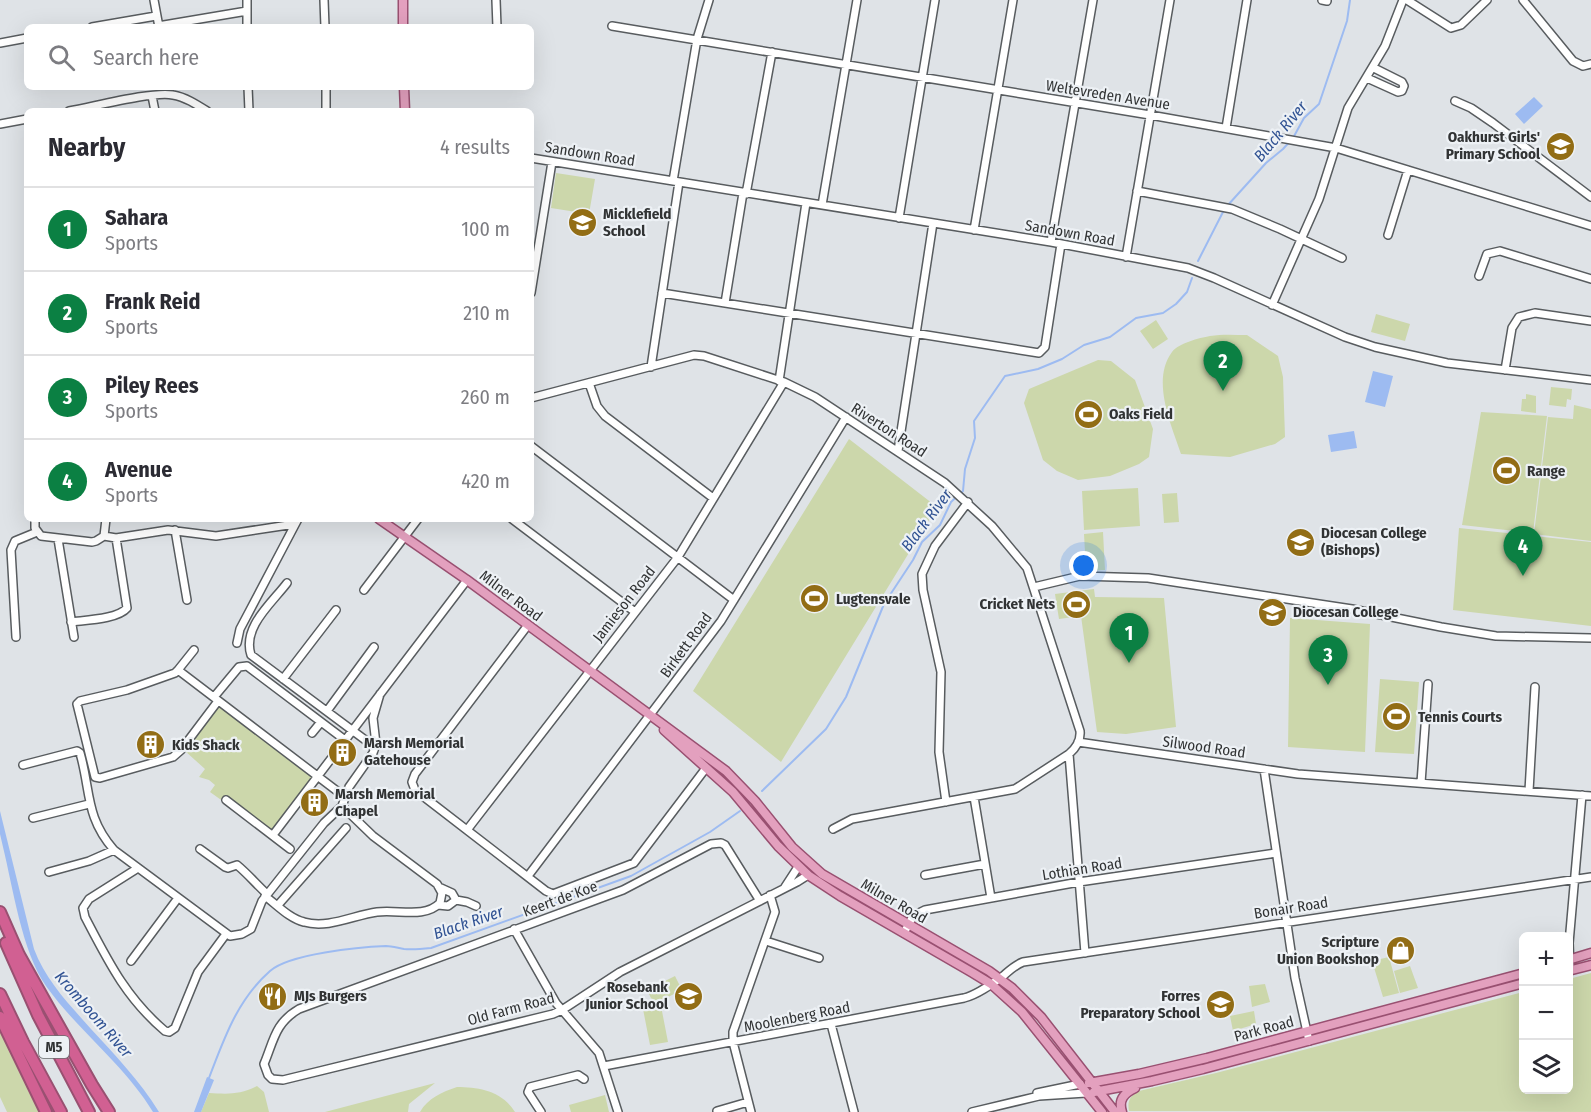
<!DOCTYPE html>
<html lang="en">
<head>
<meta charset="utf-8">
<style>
	body { margin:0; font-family:"Fira Sans Condensed",sans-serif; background:#f2f2f3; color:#2b2b33 }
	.controls { position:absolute; right:18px; bottom:18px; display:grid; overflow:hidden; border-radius:9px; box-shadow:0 6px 24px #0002 }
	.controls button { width:54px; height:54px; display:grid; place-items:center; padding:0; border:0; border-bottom:2px solid #e1e1e2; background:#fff; color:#2b2b33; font:30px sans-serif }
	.you { position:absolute; left:1084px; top:566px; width:21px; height:21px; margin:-15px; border:4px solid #fff; border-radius:50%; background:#1a73e8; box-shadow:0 0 0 9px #1a73e833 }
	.badge { display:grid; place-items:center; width:39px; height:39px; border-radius:50%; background:#0b8043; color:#fff; font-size:20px; font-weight:700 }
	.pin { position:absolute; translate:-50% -50px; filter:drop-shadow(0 2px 3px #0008) }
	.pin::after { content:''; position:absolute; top:32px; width:21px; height:18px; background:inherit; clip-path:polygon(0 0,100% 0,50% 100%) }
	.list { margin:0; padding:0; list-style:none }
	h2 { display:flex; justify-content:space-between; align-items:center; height:78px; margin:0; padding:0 24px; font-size:26px }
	h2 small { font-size:20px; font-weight:400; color:#7c7c81 }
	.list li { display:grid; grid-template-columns:39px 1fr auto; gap:18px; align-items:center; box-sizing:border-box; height:84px; padding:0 24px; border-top:2px solid #e1e1e2 }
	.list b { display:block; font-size:22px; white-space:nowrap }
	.list p { margin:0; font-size:20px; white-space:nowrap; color:#7c7c81 }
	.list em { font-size:20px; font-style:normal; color:#7c7c81 }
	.icon { flex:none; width:33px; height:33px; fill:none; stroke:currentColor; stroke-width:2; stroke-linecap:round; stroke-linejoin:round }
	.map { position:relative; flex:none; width:1591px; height:1112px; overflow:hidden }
	.search { position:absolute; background:#fff; box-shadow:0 6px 24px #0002; left:24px; top:24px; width:510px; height:66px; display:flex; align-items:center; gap:15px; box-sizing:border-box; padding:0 21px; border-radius:9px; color:#7c7c81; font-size:22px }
	.panel { position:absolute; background:#fff; box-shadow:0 6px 24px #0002; left:24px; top:108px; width:510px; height:414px; border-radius:9px }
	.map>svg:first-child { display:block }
	.green { fill:#ccd7ab }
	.water { fill:#9dbbf1 }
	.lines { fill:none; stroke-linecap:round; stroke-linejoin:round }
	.stream { stroke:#9dbbf1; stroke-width:2 }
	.minor-casing { stroke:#585c5f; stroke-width:10 }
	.major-casing { stroke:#995071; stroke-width:11 }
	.highway-casing { stroke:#995071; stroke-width:14 }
	.minor { stroke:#fff; stroke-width:7 }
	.major { stroke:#e3a0be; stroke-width:8 }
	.highway { stroke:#d16092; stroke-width:10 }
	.labels { text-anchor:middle; stroke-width:4.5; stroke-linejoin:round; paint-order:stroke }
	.shield { fill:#edf1f5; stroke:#696c6e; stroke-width:1.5 }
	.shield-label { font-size:14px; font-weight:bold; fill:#313334 }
	.street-label { font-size:15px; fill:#313334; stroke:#edf1f5 }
	.poi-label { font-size:15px; font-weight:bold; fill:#313334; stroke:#edf1f5; text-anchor:start }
	.water-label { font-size:16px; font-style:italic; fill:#305293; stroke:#edf1f5 }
</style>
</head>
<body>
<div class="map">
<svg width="1591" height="1112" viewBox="0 0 1591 1112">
	<rect width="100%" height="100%" fill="#dfe3e7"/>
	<path class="green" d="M 556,173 L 595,179 L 589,214 L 551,208 Z
		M 1376,314 L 1410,324 L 1405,341 L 1371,332 Z
		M 1156,320 L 1168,339 L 1153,349 L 1140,331 Z
		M 1247,335 L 1278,356 L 1283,377 L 1285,437 L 1275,444 L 1230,457 L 1181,454 C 1171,424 1151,380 1172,352 C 1179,343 1199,338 1210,336 C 1222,334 1235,335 1247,335 Z
		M 1098,360 L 1111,361 L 1135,380 L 1153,429 L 1149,457 L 1139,464 L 1110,476 L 1078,480 L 1057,471 L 1043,460 L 1024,403 L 1029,389 Z
		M 1551,387 L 1572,389 L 1571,400 L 1567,399 L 1566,407 L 1549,405 Z
		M 1526,394 L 1536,396 L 1536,413 L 1521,411 L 1522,399 L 1526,399 Z
		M 1574,405 L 1591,409 L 1591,541 L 1534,534 L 1548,417 L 1573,419 Z
		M 1481,412 L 1547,416 L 1533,533 L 1462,525 Z
		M 849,439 L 937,507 L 781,762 L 693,691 Z
		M 1138,488 L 1140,526 L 1084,530 L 1082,491 Z
		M 1177,493 L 1179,522 L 1164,523 L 1162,494 Z
		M 1459,528 L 1591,542 L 1591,626 L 1453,610 Z
		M 1103,532 L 1105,570 L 1086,571 L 1084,534 Z
		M 1094,589 L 1095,597 L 1164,598 L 1176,727 L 1126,734 L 1097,732 L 1081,616 L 1059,619 L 1055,594 Z
		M 1290,618 L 1370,624 L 1365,752 L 1288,747 Z
		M 1380,679 L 1419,682 L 1414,754 L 1375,752 Z
		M 220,706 L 311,776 L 312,778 L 273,829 L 271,829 L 228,797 L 224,802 L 210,792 L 215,785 L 209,780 L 199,777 L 205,769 L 185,751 Z
		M 1389,957 L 1399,993 L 1383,997 L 1372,961 Z
		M 1410,966 L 1418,988 L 1400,993 L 1394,971 Z
		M 1591,973 L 1591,1112 L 1129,1111 C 1127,1101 1130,1096 1139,1091 L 1216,1073 L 1523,992 L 1524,1090 L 1568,1090 L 1569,979 Z
		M 675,976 L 682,990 L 654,1004 L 647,990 Z
		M 1265,984 L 1270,1002 L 1252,1007 L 1249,986 Z
		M 661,1006 L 668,1042 L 650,1045 L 643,1009 Z
		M 1254,1011 L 1256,1024 L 1233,1031 L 1230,1016 Z
		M 0,1028 L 42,1112 L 7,1112 L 0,1097 Z
		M 435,1083 L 409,1104 L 408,1112 L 325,1112 Z
		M 257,1086 L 264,1092 L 269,1112 L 201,1112 L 209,1093 C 227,1094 240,1095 257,1086 Z
		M 457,1087 C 479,1087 502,1091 515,1112 L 420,1112 C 428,1098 442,1092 457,1087 Z
		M 605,1095 L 609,1112 L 571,1112 L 569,1105 Z"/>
	<path class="water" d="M 1534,97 L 1543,106 L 1524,124 L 1515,114 Z
		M 1373,371 L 1393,376 L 1385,407 L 1365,402 Z
		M 1354,431 L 1357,448 L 1331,452 L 1328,435 Z
		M 0,811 L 34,949 C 46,981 69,1004 91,1029 C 115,1055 140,1081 159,1112 L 153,1112 C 124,1064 78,1031 46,986 C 22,952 13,888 3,847 L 0,834 Z
		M 207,1077 L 214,1080 L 201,1112 L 194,1112 Z"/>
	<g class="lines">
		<path class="stream" d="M 1228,205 L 1266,163 L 1283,149 L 1293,138 L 1304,118 L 1319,104 L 1347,21 L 1350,0
			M 1198,261 L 1224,210
			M 762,791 L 826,729 L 846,697 L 884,604 L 913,560 L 922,542 L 940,525 L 951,502 L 963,491 L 965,469 L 975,438 L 974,421 L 1005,376 L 1038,369 L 1062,359 L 1084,345 L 1110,337 L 1136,318 L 1163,313 L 1176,304 L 1187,292 L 1192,278
			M 209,1078 C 224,1039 237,1000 270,971 C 289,954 359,947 386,946 C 392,946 398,948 404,949 C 413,950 422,949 431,948 L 631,876 L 710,832 L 740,811"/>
		<defs>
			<path id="minor" d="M 154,0 L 159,27
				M 247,0 L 247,27
				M 324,0 L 325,27
				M 496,0 L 497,27
				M 1322,0 L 1327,1
				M 1407,0 L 1451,28 L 1461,25 L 1487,0
				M 1523,0 L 1573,61 L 1583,66 L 1591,64
				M 158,26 L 247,11
				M 612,26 L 1150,115 L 1336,148 L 1591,226
				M 92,27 L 156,16
				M 0,43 L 27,38
				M 1367,78 L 1398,92 L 1402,91 L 1404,86 L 1402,82 L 1374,68
				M 248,87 L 249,111
				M 326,87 L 326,111
				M 152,96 L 155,111
				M 1455,101 L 1471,108 L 1493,123 L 1591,197
				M 69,111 C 93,107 152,91 173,95 C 185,97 196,104 207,111
				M 0,124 L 27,119
				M 1226,128 L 1247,0
				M 531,158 L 1051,242 L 1188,268 L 1214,278 L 1345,337 L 1375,347 L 1447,363 L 1591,380
				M 673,181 L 697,39 L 709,0
				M 1137,191 L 1232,209 L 1280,229 L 1342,258
				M 746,194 L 772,52
				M 822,205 L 857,0
				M 899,218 L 935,0
				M 974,230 L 1013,0
				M 1388,235 L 1408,170
				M 1051,242 L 1093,0
				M 1126,257 L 1170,0
				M 1479,276 L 1487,254 L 1500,251 L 1591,279
				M 531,293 L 552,162
				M 662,293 L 1039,353 L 1045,347 L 1061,244
				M 725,303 L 743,193
				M 1272,305 L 1319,199 L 1348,108 L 1385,46 L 1403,0
				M 651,367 L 679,182
				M 1505,370 L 1512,328 L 1519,317 L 1535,313 L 1591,321
				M 779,381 L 806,203
				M 589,383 L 597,406 L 605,416 L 713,498
				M 531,398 L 694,355 L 704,356 L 784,382 L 815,397 L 945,483 L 992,526 L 1027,568 L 1080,731 C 1081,741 1076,748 1069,754 L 1015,789 L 852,819 L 833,829
				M 531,446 L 734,600
				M 898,451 L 933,223
				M 35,519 L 35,528 L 41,536 L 92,542 L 96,541 L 104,536 L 106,519
				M 512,519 L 635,612
				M 175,530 L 187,600
				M 104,536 L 116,538 L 168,530 L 216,536 L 295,524
				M 58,539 L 74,637
				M 287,583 C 272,603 242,627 251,655 L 372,745 L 374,750
				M 1034,587 L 1080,576 L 1148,578 L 1352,609 L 1441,627 L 1496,636 L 1591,638
				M 364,590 L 418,519
				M 71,622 C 86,620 118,619 127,608 L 116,538
				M 528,625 L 415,774 L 412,782 L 415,790 L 546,891 L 553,894 L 634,863 L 706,768
				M 16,637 L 11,550 L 15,541 L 37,532
				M 237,643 L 240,629 L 298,519
				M 194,650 L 178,670 L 337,791
				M 178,670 L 175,673 L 127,690 L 80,701 L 77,704 L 95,777 L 100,778 L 173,757 L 181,750 L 218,701
				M 283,679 L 336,610
				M 214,697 L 239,667 L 247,666 L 345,740
				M 327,711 L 374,647
				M 312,733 L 321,722
				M 1078,742 L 1298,774 L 1591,796
				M 1069,754 L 1085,953
				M 23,765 L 77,751 L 80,753 C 91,791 85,817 114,850 L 230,936 L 242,934 L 251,929 L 262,901 L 324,823 L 342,806
				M 1264,769 L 1295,978 L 1309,1041
				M 1421,783 L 1428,684
				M 1529,791 L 1535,687
				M 974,797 L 991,898
				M 226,800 L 290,849
				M 946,802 L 939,752 L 941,672 L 923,590 L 922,574 L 935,546 L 968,502
				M 33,818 L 89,804
				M 467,830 L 678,557 L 784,382
				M 273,835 L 467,580
				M 200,849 L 225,867 L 228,868 L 237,865 C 248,874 256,884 267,894
				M 138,868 L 89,899 L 83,908 L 85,917 C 108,961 126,998 165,1031 L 169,1032 L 175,1028 L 198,972 L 226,934
				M 49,872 L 89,861 L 114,850
				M 925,875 L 985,864
				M 528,876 L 721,621 L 846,417
				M 785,887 L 798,867
				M 441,888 L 452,893 L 456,900
				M 265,896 C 277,905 290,919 304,922 C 328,929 354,915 377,912 C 398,909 424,919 440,903 L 442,893 L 437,884 L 373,836 L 342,806 L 349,787 L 373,753 L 376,744 L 373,718 L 380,694
				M 760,901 L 725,845 L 721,843 L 711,844 L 623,890 L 299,1009 C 275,1023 274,1040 264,1064 L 268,1075 L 272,1079 L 283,1080 L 553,1014 L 562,1010 L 620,972 L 797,882 L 808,875
				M 278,905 L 346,828
				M 438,905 L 448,906 L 456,900 L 467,902 L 476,906
				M 514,929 L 556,1003 L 599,1053 L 618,1112
				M 904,933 L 913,916 L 925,910 L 1079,882 L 1276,853
				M 766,941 L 819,958
				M 131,961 L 178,898
				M 1570,970 L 1569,943 L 1582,795
				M 831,1024 L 854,1112
				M 604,1066 L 964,998 C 977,995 992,984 1003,976 C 1010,970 1015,965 1023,962 L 1591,877
				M 1037,1093 L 1080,1084
				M 717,1111 L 748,1102
				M 541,1112 L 528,1092 L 530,1087 L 578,1075 L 584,1079
				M 751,1112 L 733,1042 L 733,1032 L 775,912 L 770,895
				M 972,1112 L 1039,1096 L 1086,1093"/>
			<path id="major" d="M 403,0 L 403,27
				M 404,87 L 405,111
				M 379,519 L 467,580 L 726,771 L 755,801 L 792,847 L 822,874 L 989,971 L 1012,988 L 1041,1017 L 1115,1112
				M 664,730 L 733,792 L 778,846 L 808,875 L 840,896 L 973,973 L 991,984 L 1022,1012 L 1102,1112
				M 1568,960 L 1591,953
				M 1568,971 L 1591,965
				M 1089,1083 L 1139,1074 L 1207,1058 L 1524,973
				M 1094,1092 L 1152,1081 L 1203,1069 L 1524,983
				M 1122,1112 C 1118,1100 1124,1093 1135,1088"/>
			<path id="highway" d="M 0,912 L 19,955 L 92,1085 L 109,1112
				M 6,943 L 38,1015 L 89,1112
				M 0,994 L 23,1042 L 61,1112
				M 0,1017 L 46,1112"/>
		</defs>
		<use href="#minor" class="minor-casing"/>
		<use href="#major" class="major-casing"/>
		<use href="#highway" class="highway-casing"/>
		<use href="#minor" class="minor"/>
		<use href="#major" class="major"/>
		<use href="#highway" class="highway"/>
	</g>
	<defs>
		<symbol id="school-disc" viewBox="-11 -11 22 22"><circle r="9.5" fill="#926d15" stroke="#edf1f5"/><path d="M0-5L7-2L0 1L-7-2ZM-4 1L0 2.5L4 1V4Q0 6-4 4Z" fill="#fff"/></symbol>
		<symbol id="stadium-disc" viewBox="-11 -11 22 22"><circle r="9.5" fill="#926d15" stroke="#edf1f5"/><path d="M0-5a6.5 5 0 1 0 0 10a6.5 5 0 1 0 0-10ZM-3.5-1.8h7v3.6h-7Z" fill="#fff"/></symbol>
		<symbol id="building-disc" viewBox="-11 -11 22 22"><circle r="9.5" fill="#926d15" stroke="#edf1f5"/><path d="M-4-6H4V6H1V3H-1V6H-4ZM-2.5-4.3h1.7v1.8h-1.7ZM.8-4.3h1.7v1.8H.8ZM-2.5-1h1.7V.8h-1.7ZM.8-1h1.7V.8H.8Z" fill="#fff"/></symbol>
		<symbol id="shop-disc" viewBox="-11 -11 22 22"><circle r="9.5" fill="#926d15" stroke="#edf1f5"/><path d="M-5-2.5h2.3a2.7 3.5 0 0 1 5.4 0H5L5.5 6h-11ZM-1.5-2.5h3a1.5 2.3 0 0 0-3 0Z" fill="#fff"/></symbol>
		<symbol id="restaurant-disc" viewBox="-11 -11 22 22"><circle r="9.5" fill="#926d15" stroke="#edf1f5"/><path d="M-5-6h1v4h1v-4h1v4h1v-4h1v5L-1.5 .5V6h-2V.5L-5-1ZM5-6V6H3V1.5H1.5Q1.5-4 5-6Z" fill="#fff"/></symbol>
	</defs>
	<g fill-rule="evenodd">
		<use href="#school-disc" x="1544" y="130" width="33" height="33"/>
		<use href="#school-disc" x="566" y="206" width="33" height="33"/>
		<use href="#stadium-disc" x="1072" y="398" width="33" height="33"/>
		<use href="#stadium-disc" x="1490" y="454" width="33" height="33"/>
		<use href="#school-disc" x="1284" y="526" width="33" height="33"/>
		<use href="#stadium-disc" x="798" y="582" width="33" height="33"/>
		<use href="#stadium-disc" x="1060" y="588" width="33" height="33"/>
		<use href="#school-disc" x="1256" y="596" width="33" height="33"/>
		<use href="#stadium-disc" x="1380" y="700" width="33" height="33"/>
		<use href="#building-disc" x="134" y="728" width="33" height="33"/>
		<use href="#building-disc" x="326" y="736" width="33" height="33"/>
		<use href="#building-disc" x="298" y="786" width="33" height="33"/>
		<use href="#shop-disc" x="1384" y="934" width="33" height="33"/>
		<use href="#restaurant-disc" x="256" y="980" width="33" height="33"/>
		<use href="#school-disc" x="672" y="980" width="33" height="33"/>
		<use href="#school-disc" x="1204" y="988" width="33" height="33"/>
	</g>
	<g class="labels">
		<rect class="shield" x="39" y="1036" width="30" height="22" rx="4.5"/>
		<g class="shield-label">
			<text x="54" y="1052">M5</text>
		</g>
		<g class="street-label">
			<text transform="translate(1108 95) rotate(9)" y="5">Weltevreden Avenue</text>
			<text transform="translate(590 154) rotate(9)" y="5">Sandown Road</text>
			<text transform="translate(1070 233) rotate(10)" y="5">Sandown Road</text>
			<text transform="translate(889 430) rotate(33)" y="5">Riverton Road</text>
			<text transform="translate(511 596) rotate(37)" y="5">Milner Road</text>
			<text transform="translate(624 604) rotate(-52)" y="5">Jamieson Road</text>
			<text transform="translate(686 645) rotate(-54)" y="5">Birkett Road</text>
			<text transform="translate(1204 747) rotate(8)" y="5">Silwood Road</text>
			<text transform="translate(1082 869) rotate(-9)" y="5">Lothian Road</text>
			<text transform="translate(560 899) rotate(-20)" y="5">Keert de Koe</text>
			<text transform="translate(894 901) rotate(30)" y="5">Milner Road</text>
			<text transform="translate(1291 908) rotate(-9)" y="5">Bonair Road</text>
			<text transform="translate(511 1009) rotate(-15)" y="5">Old Farm Road</text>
			<text transform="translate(797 1017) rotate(-11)" y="5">Moolenberg Road</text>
			<text transform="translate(1264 1029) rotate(-15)" y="5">Park Road</text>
		</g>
		<g class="poi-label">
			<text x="1540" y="142" text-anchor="end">Oakhurst Girls'<tspan x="1540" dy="17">Primary School</tspan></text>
			<text x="603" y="219">Micklefield<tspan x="603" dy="17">School</tspan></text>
			<text x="1109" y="419">Oaks Field</text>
			<text x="1527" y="476">Range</text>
			<text x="1321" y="538">Diocesan College<tspan x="1321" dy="17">(Bishops)</tspan></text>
			<text x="836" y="604">Lugtensvale</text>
			<text x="1055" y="609" text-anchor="end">Cricket Nets</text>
			<text x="1293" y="617">Diocesan College</text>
			<text x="1418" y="722">Tennis Courts</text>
			<text x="364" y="748">Marsh Memorial<tspan x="364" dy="17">Gatehouse</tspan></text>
			<text x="172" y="750">Kids Shack</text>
			<text x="335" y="799">Marsh Memorial<tspan x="335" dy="17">Chapel</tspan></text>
			<text x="1379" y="947" text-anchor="end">Scripture<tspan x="1379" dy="17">Union Bookshop</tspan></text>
			<text x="668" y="992" text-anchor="end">Rosebank<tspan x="668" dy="17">Junior School</tspan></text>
			<text x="294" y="1001">MJs Burgers</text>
			<text x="1200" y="1001" text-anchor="end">Forres<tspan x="1200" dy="17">Preparatory School</tspan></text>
		</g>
		<g class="water-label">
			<text transform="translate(1280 131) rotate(-50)" y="6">Black River</text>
			<text transform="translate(926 520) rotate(-53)" y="6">Black River</text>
			<text transform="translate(468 922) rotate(-19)" y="6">Black River</text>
			<text transform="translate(94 1014) rotate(49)" y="6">Kromboom River</text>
		</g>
	</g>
</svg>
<div class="controls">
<button>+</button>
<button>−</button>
<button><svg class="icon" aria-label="layers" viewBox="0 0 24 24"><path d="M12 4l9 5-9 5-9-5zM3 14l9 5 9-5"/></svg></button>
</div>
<div class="you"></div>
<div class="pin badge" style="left:1129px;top:663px">1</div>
<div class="pin badge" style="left:1223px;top:391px">2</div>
<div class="pin badge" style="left:1328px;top:685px">3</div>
<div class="pin badge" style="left:1523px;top:576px">4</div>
<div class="search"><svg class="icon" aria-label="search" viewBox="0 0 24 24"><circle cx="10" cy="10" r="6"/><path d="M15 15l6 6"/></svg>Search here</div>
<section class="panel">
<h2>Nearby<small>4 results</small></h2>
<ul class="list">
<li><span class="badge">1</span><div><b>Sahara</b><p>Sports</p></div><em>100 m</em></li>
<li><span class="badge">2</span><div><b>Frank Reid</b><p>Sports</p></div><em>210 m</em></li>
<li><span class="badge">3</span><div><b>Piley Rees</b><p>Sports</p></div><em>260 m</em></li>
<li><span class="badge">4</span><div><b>Avenue</b><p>Sports</p></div><em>420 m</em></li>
</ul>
</section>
</div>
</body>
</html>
